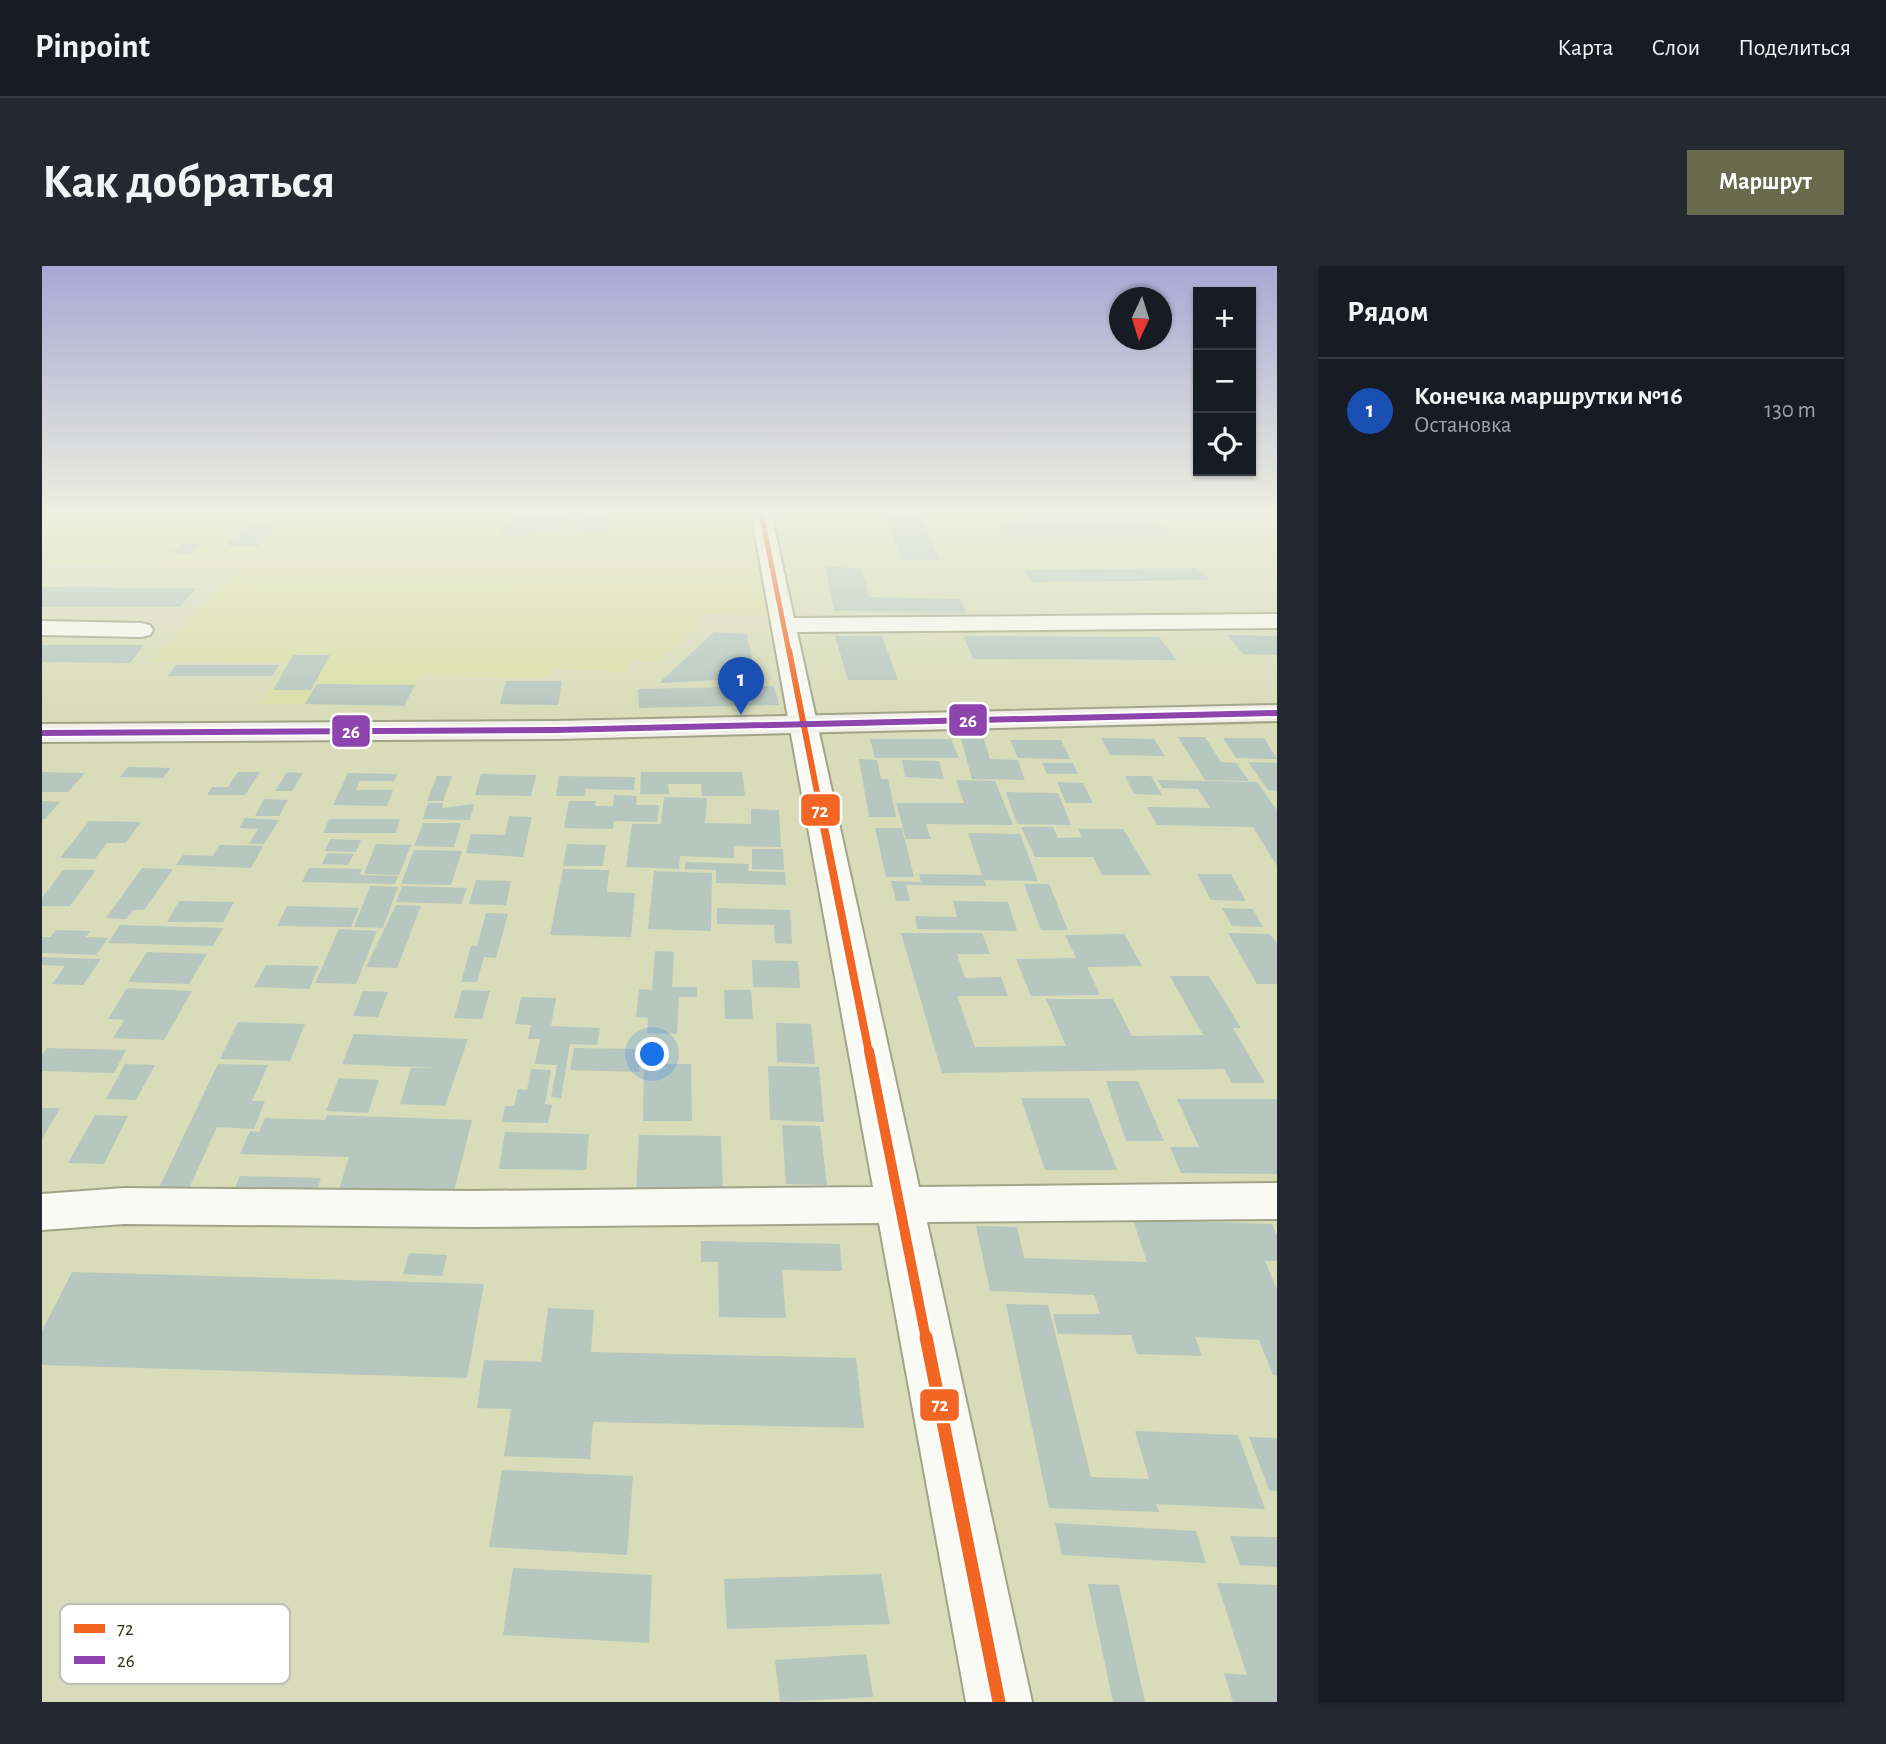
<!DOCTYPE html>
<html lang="ru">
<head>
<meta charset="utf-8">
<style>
	body { margin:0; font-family:"Alegreya Sans",sans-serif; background:#242831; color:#f1f3f6 }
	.controls { position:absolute; right:21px; top:21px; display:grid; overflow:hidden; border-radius:0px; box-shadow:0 2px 5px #0004 }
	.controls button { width:63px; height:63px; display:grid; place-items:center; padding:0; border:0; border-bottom:2px solid #363941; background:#171b24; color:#f1f3f6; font:35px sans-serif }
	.compass { position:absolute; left:1067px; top:21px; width:63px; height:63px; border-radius:50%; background:#171b24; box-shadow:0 2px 5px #0004; rotate:184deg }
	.you { position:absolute; left:611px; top:789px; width:24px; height:24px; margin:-18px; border:5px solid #fff; border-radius:50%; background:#1a73e8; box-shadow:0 0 0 10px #1a73e833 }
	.badge { display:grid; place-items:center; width:46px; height:46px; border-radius:50%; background:#676a4c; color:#fff; font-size:23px; font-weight:700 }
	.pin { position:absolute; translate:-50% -58px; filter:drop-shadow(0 2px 4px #0008) }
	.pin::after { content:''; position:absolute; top:37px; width:24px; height:21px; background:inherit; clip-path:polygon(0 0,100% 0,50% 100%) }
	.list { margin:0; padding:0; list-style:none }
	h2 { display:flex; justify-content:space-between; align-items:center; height:91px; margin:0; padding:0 28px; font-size:30px }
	h2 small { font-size:23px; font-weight:400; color:#9ea1a6 }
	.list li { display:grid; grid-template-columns:46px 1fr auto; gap:21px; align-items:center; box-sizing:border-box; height:105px; padding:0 28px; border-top:2px solid #363941 }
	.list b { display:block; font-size:26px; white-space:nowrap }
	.list p { margin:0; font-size:23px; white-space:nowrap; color:#9ea1a6 }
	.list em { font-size:23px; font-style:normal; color:#9ea1a6 }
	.icon { flex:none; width:38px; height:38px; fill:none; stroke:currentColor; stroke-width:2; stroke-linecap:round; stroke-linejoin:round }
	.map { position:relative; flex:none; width:1235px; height:1436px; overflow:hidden; border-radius:0px }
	header { display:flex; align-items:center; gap:42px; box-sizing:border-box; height:98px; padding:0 35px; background:#171b24; border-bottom:2px solid #363941 }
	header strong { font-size:33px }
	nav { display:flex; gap:38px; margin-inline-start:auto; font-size:24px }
	.intro { display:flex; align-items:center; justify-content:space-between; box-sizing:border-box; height:168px; padding:0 42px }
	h1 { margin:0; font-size:49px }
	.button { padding:18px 32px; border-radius:0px; background:#676a4c; color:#fff; font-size:24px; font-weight:700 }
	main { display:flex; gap:42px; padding:0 42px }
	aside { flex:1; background:#171b24; border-radius:0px; box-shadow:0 2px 5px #0004 }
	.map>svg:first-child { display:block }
	.built { fill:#d9dfa7 }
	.building { fill:#b6c7c0 }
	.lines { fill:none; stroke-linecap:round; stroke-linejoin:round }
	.street-casing { stroke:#a1a488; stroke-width:4 }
	.secondary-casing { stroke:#a1a488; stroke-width:4 }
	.street { fill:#f9faf4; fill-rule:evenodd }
	.secondary { fill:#f0f0e8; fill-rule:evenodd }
	.bus-1-far4-casing { stroke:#fff; stroke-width:9 }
	.bus-1-far3-casing { stroke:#fff; stroke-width:10 }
	.bus-1-far2-casing { stroke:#fff; stroke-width:13 }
	.bus-1-far1-casing { stroke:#fff; stroke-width:16 }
	.bus-1-casing { stroke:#fff; stroke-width:18 }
	.bus-2-casing { stroke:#fff; stroke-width:10 }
	.bus-1-far4 { stroke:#f26522; stroke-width:5 }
	.bus-1-far3 { stroke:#f26522; stroke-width:6 }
	.bus-1-far2 { stroke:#f26522; stroke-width:8 }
	.bus-1-far1 { stroke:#f26522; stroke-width:10 }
	.bus-1 { stroke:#f26522; stroke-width:13 }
	.bus-2 { stroke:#8e44ad; stroke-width:6 }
	.key { fill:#fff; stroke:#bfc0b8; stroke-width:2 }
	.key-label { font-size:19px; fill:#2a2c12 }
	.line-badge { stroke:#fff; stroke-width:2.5 }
	.badge-label { font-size:19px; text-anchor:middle; font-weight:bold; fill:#fff }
</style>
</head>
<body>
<header>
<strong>Pinpoint</strong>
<nav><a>Карта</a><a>Слои</a><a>Поделиться</a></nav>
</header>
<div class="intro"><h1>Как добраться</h1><a class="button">Маршрут</a></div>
<main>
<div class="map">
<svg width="1235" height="1436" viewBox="0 0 1235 1436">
	<rect width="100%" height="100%" fill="#d8dcb9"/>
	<path class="built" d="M 0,247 L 711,247 L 728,350 L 663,348 L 616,397 L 591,394 L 582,406 L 511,403 L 503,412 L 378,410 L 362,440 L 218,438 L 243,397 L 109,396 L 192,308 L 167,302 L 0,297 Z"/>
	<path class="building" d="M 470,247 L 504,247 L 499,259 L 506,247 L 531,247 L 521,265 L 496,264 L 487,269 L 458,269 Z
		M 543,247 L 572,247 L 567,266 L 537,266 Z
		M 843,247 L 878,247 L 898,294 L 859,294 Z
		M 1117,256 L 1129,268 L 964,268 L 956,257 Z
		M 205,258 L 236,259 L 216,281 L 184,280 Z
		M 141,278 L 159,278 L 148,288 L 130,287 Z
		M 784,301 L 819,302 L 827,331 L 918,333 L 924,347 L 792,345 Z
		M 1155,302 L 1168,314 L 990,316 L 981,304 Z
		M 0,321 L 154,322 L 138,341 L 0,341 Z
		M 672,366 L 705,368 L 714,412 L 617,417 Z
		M 1185,369 L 1235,370 L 1235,389 L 1201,388 Z
		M 793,370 L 840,370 L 856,414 L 806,414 Z
		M 921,370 L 1117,371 L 1135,394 L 931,393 Z
		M 0,379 L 102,379 L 88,397 L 0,396 Z
		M 251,389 L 288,389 L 269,424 L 231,424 Z
		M 134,399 L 237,399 L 230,410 L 126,410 Z
		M 464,415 L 520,415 L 516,439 L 458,438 Z
		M 275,418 L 373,419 L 362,440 L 263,438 Z
		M 732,420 L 737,439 L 597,442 L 596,423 Z
		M 1136,471 L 1163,471 L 1179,496 L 1194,497 L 1207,515 L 1163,514 Z
		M 1059,472 L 1112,473 L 1123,490 L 1068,489 Z
		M 1181,472 L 1222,472 L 1235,493 L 1194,492 Z
		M 828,473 L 909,473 L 917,492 L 833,492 Z
		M 919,473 L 942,473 L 948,493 L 976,494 L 983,514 L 930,513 Z
		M 968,474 L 1019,474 L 1028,493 L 976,492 Z
		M 817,493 L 835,494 L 839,513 L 846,513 L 854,551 L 827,551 Z
		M 860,494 L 897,495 L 902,513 L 863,511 Z
		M 1206,496 L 1235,497 L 1235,525 L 1226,524 Z
		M 1000,497 L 1031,497 L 1036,508 L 1005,508 Z
		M 86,501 L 128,502 L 121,512 L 78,511 Z
		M 0,506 L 43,507 L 26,526 L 0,526 Z
		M 196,506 L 218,506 L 203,529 L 165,529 L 170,521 L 186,521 Z
		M 245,506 L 261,507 L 250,525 L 233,525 Z
		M 599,506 L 700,506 L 703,530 L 660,530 L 659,518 L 626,518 L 627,528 L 598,528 Z
		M 306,507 L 355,508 L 352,515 L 318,515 L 314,524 L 351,524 L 345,540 L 291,539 Z
		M 439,508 L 494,509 L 489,530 L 433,529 Z
		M 395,510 L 410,510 L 401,535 L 385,535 Z
		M 517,510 L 593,511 L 592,524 L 544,523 L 543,530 L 514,530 Z
		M 1083,510 L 1109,510 L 1120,529 L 1092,528 Z
		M 914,514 L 953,515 L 971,559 L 884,558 L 889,573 L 864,573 L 854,537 L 922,537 Z
		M 1116,514 L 1215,516 L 1235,544 L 1235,600 L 1211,561 L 1115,559 L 1105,541 L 1168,542 L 1156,523 L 1120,522 Z
		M 1015,516 L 1041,517 L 1051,537 L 1024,537 Z
		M 964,526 L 1016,527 L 1029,559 L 975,558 Z
		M 572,529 L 595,530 L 594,539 L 617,539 L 615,556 L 572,555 L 571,563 L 522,562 L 527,535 L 554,535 L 553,540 L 571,540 Z
		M 622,531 L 665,532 L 663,557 L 709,558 L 709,543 L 737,544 L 739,581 L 692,580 L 692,592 L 638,590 L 637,603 L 584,601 L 590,558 L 619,558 Z
		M 222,533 L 246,534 L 237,550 L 213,550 Z
		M 0,535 L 18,536 L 3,553 L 0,553 Z
		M 386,537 L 401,537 L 400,542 L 432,538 L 428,554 L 381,553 Z
		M 467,550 L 490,551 L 481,591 L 424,587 L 429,568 L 463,569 Z
		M 203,552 L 237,554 L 222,578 L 207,578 L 216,563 L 197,562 Z
		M 287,553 L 358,553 L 354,567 L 281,567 Z
		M 47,555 L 99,556 L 84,577 L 65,577 L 53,593 L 18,592 Z
		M 381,557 L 419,557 L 412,581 L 372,580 Z
		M 979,561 L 1011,561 L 1016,572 L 1040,571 L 1036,563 L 1081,563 L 1109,609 L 1060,609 L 1051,591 L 993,591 Z
		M 833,562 L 860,562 L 872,611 L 844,611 Z
		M 926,567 L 978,568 L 996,615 L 942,614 L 944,620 L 864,619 L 868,635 L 854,635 L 849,615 L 879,616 L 877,608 L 940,609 Z
		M 288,573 L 319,574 L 314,586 L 283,585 Z
		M 334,578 L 369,579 L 357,609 L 322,608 Z
		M 525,578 L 564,579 L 561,600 L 521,600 Z
		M 177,579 L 221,580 L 209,602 L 134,599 L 141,589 L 171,590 Z
		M 710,583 L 741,583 L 742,604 L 710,603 Z
		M 372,584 L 420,585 L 409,619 L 359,618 Z
		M 285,587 L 312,588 L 306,599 L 280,598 Z
		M 643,596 L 707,598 L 706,605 L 743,606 L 744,619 L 674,617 L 674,604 L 643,603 Z
		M 100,602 L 131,603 L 102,644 L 91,644 L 84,653 L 64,652 Z
		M 267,602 L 320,603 L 317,609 L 356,610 L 353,618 L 260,616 Z
		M 521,603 L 567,604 L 565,626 L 593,627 L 589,671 L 508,669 Z
		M 21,604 L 54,604 L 28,640 L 0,640 L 0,632 Z
		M 612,605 L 670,607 L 669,665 L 606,663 Z
		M 1155,608 L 1189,608 L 1204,635 L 1169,634 Z
		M 434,614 L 469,615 L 464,639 L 427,638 Z
		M 982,618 L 1007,618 L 1026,664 L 999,664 Z
		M 328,620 L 356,621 L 341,662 L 312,661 Z
		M 360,620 L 425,622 L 419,638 L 354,636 Z
		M 137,635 L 192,636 L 181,656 L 125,656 Z
		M 911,635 L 966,636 L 975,665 L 875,663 L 873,650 L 915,651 Z
		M 354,639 L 379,640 L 355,702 L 324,701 Z
		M 245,640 L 317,642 L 309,661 L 235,660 Z
		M 675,642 L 748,644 L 750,678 L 733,677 L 732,659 L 675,658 Z
		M 1180,642 L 1211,643 L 1221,661 L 1190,660 Z
		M 444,647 L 466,648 L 454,692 L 442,691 L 435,716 L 419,716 L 429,680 L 435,680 Z
		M 78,659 L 181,662 L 171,680 L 66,677 Z
		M 297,663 L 335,665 L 314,718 L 273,717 Z
		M 14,664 L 49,665 L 44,671 L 66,672 L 54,689 L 0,687 L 0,671 L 8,671 Z
		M 859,667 L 940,667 L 948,688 L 915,688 L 923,712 L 959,711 L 966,730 L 915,730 L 933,781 L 1024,780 L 1004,733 L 1071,733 L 1090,770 L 1161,769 L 1128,710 L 1167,710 L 1199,762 L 1191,762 L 1223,817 L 1190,817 L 1182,803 L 900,807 Z
		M 1186,667 L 1228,668 L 1235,677 L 1235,718 L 1215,718 Z
		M 1082,668 L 1100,700 L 1045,701 L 1058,729 L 989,730 L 974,693 L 1034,692 L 1023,669 Z
		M 613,685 L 632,686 L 630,721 L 655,721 L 655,731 L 637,731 L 635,768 L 605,767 L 606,752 L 594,751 L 597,723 L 610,724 Z
		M 105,686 L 165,688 L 147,718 L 86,716 Z
		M 0,691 L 59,693 L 41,719 L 10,718 L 23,700 L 0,699 Z
		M 710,694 L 756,695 L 758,722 L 711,721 Z
		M 224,699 L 277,700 L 267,723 L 212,721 Z
		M 85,722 L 150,725 L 122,774 L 71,772 L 82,754 L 66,753 Z
		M 420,724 L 448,725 L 440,753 L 412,752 Z
		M 682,724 L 709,724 L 711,753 L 683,753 Z
		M 321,725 L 346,726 L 336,751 L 311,750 Z
		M 479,731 L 514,732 L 509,760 L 558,762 L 555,779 L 528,778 L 519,832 L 509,831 L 515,799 L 493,798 L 498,773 L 486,773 L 489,759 L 473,758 Z
		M 196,756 L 263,758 L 248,795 L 178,793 Z
		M 734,757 L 769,758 L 773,798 L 735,796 Z
		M 312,768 L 426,773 L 403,840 L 358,838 L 369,802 L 394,802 L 300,798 Z
		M 5,782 L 84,784 L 72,807 L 0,805 L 0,789 Z
		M 532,782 L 599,783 L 597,806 L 528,804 Z
		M 83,798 L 113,799 L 94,834 L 64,833 Z
		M 176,798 L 226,799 L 210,835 L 223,835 L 212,863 L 175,861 L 144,929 L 114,928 Z
		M 602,798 L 649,798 L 650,855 L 601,855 Z
		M 726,800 L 777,801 L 782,856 L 728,854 Z
		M 489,803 L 509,804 L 503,838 L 510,839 L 506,857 L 460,856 L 463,840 L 472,840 L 476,823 L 485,824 Z
		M 297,812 L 337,814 L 326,847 L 284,845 Z
		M 1064,815 L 1096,815 L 1122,875 L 1084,875 Z
		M 979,832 L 1047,832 L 1075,904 L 1003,904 Z
		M 1135,833 L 1235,833 L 1235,908 L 1139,907 L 1128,881 L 1157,881 Z
		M 0,842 L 18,842 L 0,873 Z
		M 53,849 L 86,850 L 62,898 L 26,897 Z
		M 285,849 L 430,854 L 409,937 L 294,933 L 307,891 L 198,888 L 208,865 L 217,866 L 223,852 L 283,854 Z
		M 740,859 L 778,860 L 785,919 L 744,918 Z
		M 463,866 L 547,868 L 544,904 L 457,903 Z
		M 597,869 L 679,870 L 681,929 L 594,928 Z
		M 198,910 L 279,912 L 275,924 L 193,922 Z
		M 1091,954 L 1230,958 L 1235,970 L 1235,995 L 1223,995 L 1235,1023 L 1235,1109 L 1231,1109 L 1217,1074 L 1153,1071 L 1160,1090 L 1095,1088 L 1089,1069 L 1016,1068 L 1011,1048 L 1058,1048 L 1052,1029 L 948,1025 L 934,960 L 975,961 L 982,992 L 1105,996 Z
		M 659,975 L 798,978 L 800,1005 L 740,1004 L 744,1052 L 677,1051 L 676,996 L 659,996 Z
		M 367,987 L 405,989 L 400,1010 L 361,1008 Z
		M 30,1006 L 442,1018 L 425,1112 L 0,1099 L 0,1065 Z
		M 964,1038 L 1006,1039 L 1049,1211 L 1107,1213 L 1093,1165 L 1196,1169 L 1223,1243 L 1114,1238 L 1117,1246 L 1007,1242 Z
		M 506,1042 L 552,1044 L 549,1086 L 814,1092 L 822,1162 L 551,1156 L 548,1193 L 462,1190 L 469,1143 L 435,1142 L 442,1094 L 499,1096 Z
		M 1207,1171 L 1235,1172 L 1235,1225 L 1227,1224 Z
		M 460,1204 L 591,1210 L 585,1289 L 447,1281 Z
		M 1013,1257 L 1154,1265 L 1164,1297 L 1020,1289 Z
		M 1188,1270 L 1235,1271 L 1235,1301 L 1198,1299 Z
		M 471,1302 L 610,1309 L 607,1377 L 461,1369 Z
		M 839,1308 L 848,1358 L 685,1363 L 682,1313 Z
		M 1175,1317 L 1235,1319 L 1235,1436 L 1191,1436 L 1182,1407 L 1205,1409 Z
		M 1046,1318 L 1077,1319 L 1103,1436 L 1071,1436 Z
		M 824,1388 L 831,1431 L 738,1436 L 733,1394 Z"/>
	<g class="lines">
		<defs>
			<path id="street" d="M 709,247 L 729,247 L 752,352 L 1235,348 L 1235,362 L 755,366 L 877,921 L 1235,917 L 1235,953 L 885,956 L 990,1436 L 924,1436 L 837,957 L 430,961 L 82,958 L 0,964 L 0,928 L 82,922 L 430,925 L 831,921 Z
				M 0,355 L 99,357 L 108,359 L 111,364 L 108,369 L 99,371 L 0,369 Z"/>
			<path id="secondary" d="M 1235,439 L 1235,455 L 514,473 L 0,476 L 0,458 L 514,455 Z"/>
		</defs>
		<use href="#street" class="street-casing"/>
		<use href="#secondary" class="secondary-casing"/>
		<use href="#street" class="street"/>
		<use href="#secondary" class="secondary"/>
		<defs>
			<path id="bus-1-far4" d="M 719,247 L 747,386"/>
			<path id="bus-1-far3" d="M 747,384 L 782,562"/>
			<path id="bus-1-far2" d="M 782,561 L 827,787"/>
			<path id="bus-1-far1" d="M 827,785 L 884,1073"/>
			<path id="bus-1" d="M 884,1071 L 957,1436"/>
			<path id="bus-2" d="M 0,467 L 514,464 L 1235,447"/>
		</defs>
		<use href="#bus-1-far4" class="bus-1-far4-casing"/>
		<use href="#bus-1-far3" class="bus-1-far3-casing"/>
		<use href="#bus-1-far2" class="bus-1-far2-casing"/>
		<use href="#bus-1-far1" class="bus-1-far1-casing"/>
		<use href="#bus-1" class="bus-1-casing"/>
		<use href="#bus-2" class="bus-2-casing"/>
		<use href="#bus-1-far4" class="bus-1-far4"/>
		<use href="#bus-1-far3" class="bus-1-far3"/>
		<use href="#bus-1-far2" class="bus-1-far2"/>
		<use href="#bus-1-far1" class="bus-1-far1"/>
		<use href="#bus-1" class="bus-1"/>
		<use href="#bus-2" class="bus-2"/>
	</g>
	<linearGradient id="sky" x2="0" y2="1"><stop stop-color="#a9a7d3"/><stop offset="0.55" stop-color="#edefe0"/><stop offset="1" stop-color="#edefe0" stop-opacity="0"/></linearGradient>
	<rect width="1235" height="448" fill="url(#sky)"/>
	<rect x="18" y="1338" width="230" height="80" rx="10" class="key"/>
	<rect x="32" y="1358" width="31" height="9" fill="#f26522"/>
	<rect x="32" y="1390" width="31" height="8" fill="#8e44ad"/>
	<g class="key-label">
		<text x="75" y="1369">72</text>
		<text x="75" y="1401">26</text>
	</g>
	<g class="line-badge">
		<rect x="906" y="437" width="40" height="34" rx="7" fill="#8e44ad"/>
		<rect x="289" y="448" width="40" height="34" rx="7" fill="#8e44ad"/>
		<rect x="758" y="527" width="41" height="34" rx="7" fill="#f26522"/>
		<rect x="877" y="1122" width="41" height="34" rx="7" fill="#f26522"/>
	</g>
	<g class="badge-label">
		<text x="926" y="461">26</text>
		<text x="309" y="472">26</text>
		<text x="778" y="551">72</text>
		<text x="898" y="1145">72</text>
	</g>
</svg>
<div class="controls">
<button>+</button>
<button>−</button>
<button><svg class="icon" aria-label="locate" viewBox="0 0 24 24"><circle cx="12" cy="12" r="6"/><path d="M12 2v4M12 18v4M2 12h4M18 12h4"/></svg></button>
</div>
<svg class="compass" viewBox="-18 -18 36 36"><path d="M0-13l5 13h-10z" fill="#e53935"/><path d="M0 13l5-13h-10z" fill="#9ea1a6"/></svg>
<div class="you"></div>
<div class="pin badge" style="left:699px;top:449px;background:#1a4fb4">1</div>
</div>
<aside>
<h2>Рядом<small></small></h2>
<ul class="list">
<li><span class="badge" style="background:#1a4fb4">1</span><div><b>Конечка маршрутки №16</b><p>Остановка</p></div><em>130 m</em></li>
</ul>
</aside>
</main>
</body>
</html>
